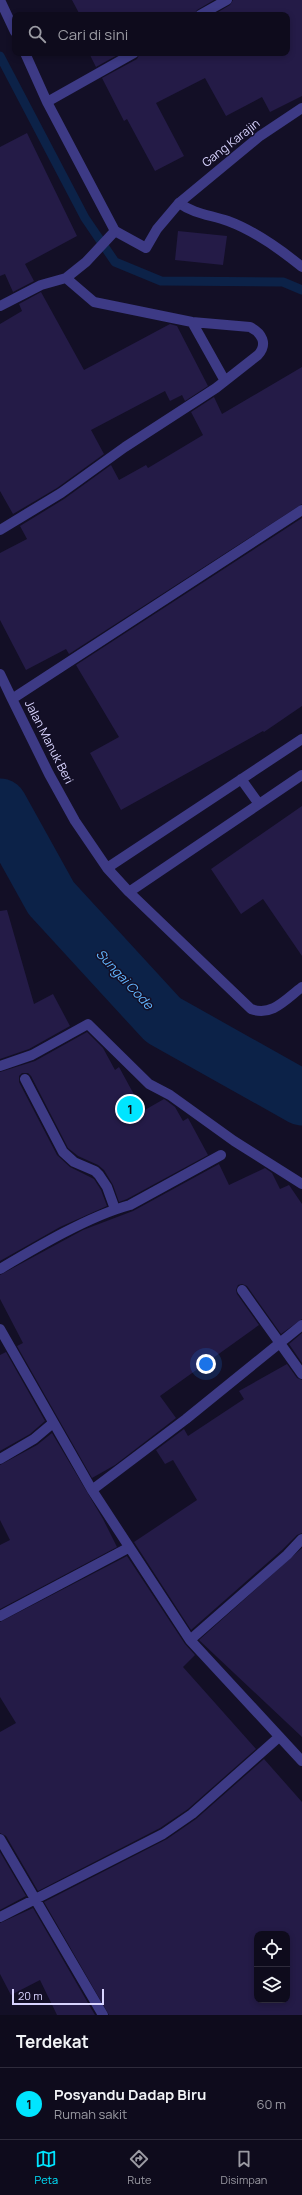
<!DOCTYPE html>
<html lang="id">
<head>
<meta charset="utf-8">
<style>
	body { margin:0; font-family:Manrope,sans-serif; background:#1c1929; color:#f1f3f6 }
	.controls { position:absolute; right:12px; bottom:12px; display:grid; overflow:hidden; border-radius:8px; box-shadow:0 2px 6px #0003 }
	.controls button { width:36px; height:36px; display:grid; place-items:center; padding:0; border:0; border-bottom:1px solid #2e2b3b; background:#0e0b1c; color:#f1f3f6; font:20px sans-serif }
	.scale { position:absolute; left:12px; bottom:10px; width:92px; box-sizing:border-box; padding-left:4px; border:2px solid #d9d4ff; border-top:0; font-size:11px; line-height:14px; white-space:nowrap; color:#d9d4ff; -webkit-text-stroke:3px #130f26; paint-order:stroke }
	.you { position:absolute; left:206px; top:1364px; width:14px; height:14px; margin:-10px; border:3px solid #fff; border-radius:50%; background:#1a73e8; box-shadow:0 0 0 6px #1a73e833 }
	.badge { display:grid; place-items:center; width:26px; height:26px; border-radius:50%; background:#00e5ff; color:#111; font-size:13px; font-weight:700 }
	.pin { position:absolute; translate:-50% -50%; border:2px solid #fff; box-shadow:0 1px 4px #0006 }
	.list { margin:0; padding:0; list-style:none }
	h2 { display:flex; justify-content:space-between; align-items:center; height:52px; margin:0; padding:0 16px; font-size:17px }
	h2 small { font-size:13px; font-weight:400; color:#9b9ba3 }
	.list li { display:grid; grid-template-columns:26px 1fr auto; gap:12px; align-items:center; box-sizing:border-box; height:72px; padding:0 16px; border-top:1px solid #2e2b3b }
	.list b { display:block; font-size:15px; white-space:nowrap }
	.list p { margin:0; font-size:13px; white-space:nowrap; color:#9b9ba3 }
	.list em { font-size:13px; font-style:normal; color:#9b9ba3 }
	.icon { flex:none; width:22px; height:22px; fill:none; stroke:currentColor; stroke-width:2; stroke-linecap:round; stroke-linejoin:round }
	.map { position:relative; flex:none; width:302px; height:2015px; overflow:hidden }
	.search { position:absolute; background:#0e0b1c; box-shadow:0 2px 6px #0003; left:12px; right:12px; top:12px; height:44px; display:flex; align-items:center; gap:10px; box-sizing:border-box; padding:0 14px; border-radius:8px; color:#9b9ba3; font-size:15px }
	.sheet { height:124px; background:#0e0b1c }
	nav { display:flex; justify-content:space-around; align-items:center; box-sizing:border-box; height:56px; border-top:1px solid #2e2b3b; background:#0e0b1c; font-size:11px; color:#9b9ba3 }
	nav a { display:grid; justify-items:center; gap:2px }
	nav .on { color:#00e5ff }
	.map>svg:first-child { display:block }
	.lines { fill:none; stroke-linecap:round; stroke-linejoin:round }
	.stream { stroke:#0c2248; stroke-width:9 }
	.river { stroke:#0c2248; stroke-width:55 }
	.building { fill:#241b47; fill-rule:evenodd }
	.lane { stroke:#3d3a85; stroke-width:10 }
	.street { stroke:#3d3a85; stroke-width:10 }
	.labels { text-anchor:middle; stroke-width:3; stroke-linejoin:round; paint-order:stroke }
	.street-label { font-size:12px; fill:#d9d4ff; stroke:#130f26 }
	.water-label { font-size:13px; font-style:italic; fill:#62b6ff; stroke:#130f26 }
</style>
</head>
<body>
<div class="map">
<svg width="302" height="2015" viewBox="0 0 302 2015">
	<rect width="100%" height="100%" fill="#130f26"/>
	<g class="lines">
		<path class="stream" d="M 0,56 L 85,218 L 115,262 L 161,281 L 283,282 L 302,290"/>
		<path class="river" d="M 0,806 L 51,898 L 163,1020 L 302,1098"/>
	</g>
	<path class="building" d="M 72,0 L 214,0 L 197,10 L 194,15 L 80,15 Z
		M 233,0 L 302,0 L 302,96 L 270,112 L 262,97 L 226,116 L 205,78 L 156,103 L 184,156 L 155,171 L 127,119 L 124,121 L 102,78 L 137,59 L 140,53 L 287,53 L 287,15 L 213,15 L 230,5 Z
		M 89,53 L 121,53 L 96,67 Z
		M 27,133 L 77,236 L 25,264 L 34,281 L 13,292 L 5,274 L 0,276 L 0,147 Z
		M 178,231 L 227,236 L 223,265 L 175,260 Z
		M 41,292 L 84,370 L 170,324 L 177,326 L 208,386 L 185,401 L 182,395 L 170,401 L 165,391 L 91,430 L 104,454 L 57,488 L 13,514 L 0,491 L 0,324 L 22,311 L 19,304 Z
		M 302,367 L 302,504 L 69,654 L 66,649 L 26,670 L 0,620 L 0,553 L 27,539 L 20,526 L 64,499 L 111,465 L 119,480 L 146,465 L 148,468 L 203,435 L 191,412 L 214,397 L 222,414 Z
		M 302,518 L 302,706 L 264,732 L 263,731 L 121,810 L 90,753 L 119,737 L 76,665 Z
		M 302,806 L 302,956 L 263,899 L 241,914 L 211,869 Z
		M 7,910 L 34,1004 L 53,994 L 70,1026 L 29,1049 L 0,1059 L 0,911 Z
		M 87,1032 L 103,1048 L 115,1070 L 119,1067 L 143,1111 L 164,1099 L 167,1101 L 175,1107 L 183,1121 L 188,1118 L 208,1155 L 127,1199 L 119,1202 L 113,1185 L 104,1170 L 98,1165 L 78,1156 L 68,1148 L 31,1076 L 28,1073 L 22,1073 L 19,1076 L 19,1082 L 57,1155 L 70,1167 L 94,1179 L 101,1190 L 107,1206 L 60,1227 L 0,1261 L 0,1072 L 35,1061 Z
		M 219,1164 L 229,1185 L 265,1168 L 272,1173 L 280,1189 L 289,1185 L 302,1204 L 302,1319 L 281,1334 L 247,1286 L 242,1284 L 238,1285 L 236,1290 L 237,1294 L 259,1325 L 160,1396 L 176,1418 L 115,1465 L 92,1478 L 17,1346 L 23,1343 L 0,1299 L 0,1275 L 83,1230 L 133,1211 Z
		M 302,1333 L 302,1363 L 289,1344 Z
		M 6,1352 L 45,1421 L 30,1434 L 0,1451 L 0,1355 Z
		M 287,1364 L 297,1378 L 302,1380 L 302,1533 L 297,1535 L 282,1550 L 191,1630 L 134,1542 L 197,1500 L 173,1460 L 165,1464 L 156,1450 L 184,1429 L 188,1436 L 244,1399 L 239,1391 Z
		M 52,1433 L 103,1519 L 117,1547 L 0,1609 L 0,1545 L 10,1540 L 0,1520 L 0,1465 L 37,1445 Z
		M 302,1548 L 302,1737 L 199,1640 Z
		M 127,1556 L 185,1644 L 195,1655 L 183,1667 L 256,1749 L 188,1809 L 160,1828 L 38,1891 L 6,1836 L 0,1833 L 0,1732 L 16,1723 L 0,1697 L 0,1622 Z
		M 264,1759 L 302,1802 L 302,2015 L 109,2015 L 44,1902 L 167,1839 L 196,1819 ZM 257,1934 L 287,1934 L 287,2000 L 257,2000 Z
		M 0,1852 L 26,1896 L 0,1910 Z
		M 33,1908 L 95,2015 L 57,2015 L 40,1980 L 11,1995 L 0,1974 L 0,1923 Z"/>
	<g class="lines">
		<path class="lane" d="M 115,231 L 146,248 L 157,229 L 179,203 C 194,214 211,215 228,221 C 255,231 280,249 302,267"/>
		<path class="street" d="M 0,0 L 15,32
			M 200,15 L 227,0
			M 25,53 L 47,102 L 115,231 L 86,262 L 66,278
			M 47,102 L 134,53
			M 179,203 L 260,136 L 302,108
			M 0,306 L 41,285 L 66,278 L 94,302 L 192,322 L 250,327 C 262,333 268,344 258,355 L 216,388 L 125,447 L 61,493 L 0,530
			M 192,322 L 225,381
			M 302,510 L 12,699 L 49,774 L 75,821 L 107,868 L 129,892 L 251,1009 C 272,1017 286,999 302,987
			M 0,674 L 12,699
			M 241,779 L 259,804
			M 107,868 L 302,739
			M 129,892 L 302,775
			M 0,1066 L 32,1055 L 88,1024 L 149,1084 L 170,1095 L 234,1141 L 302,1184
			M 25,1079 L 63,1152 L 74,1162 L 95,1171 L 99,1175 L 107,1187 L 115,1209
			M 0,1269 C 37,1247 89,1216 130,1205 L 221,1155
			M 242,1290 L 302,1374
			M 0,1329 L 92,1490 L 190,1640 L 302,1761
			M 0,1459 L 34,1439 L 53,1423
			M 92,1490 L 186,1419 L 302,1325
			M 0,1616 L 128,1548
			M 190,1640 L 287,1555 L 302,1539
			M 0,1839 L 103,2015
			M 0,1917 L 163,1834 L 192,1814 L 279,1737"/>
	</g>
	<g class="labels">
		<g class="street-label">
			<text transform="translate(231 143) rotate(-38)" y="4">Gang Karajin</text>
			<text transform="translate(49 742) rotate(63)" y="4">Jalan Manuk Beri</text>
		</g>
		<g class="water-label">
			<text transform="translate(125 979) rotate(47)" y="5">Sungai Code</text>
		</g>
	</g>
</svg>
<div class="controls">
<button><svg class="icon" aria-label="locate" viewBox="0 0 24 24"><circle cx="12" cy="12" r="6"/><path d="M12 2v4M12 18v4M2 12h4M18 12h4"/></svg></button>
<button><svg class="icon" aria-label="layers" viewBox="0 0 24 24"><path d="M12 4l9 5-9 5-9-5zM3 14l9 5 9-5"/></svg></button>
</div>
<div class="scale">20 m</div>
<div class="you"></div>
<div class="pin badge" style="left:130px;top:1109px">1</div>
<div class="search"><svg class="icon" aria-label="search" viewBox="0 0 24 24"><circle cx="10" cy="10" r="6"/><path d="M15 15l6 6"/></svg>Cari di sini</div>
</div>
<section class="sheet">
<h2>Terdekat<small></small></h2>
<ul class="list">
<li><span class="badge">1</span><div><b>Posyandu Dadap Biru</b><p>Rumah sakit</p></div><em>60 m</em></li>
</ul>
</section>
<nav>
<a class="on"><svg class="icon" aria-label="map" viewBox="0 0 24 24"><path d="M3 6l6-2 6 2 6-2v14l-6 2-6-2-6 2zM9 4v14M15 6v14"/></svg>Peta</a>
<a><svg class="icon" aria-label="directions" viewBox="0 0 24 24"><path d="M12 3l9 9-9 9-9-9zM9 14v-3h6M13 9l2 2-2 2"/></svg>Rute</a>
<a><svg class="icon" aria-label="saved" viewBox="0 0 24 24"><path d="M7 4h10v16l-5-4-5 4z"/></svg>Disimpan</a>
</nav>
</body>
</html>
